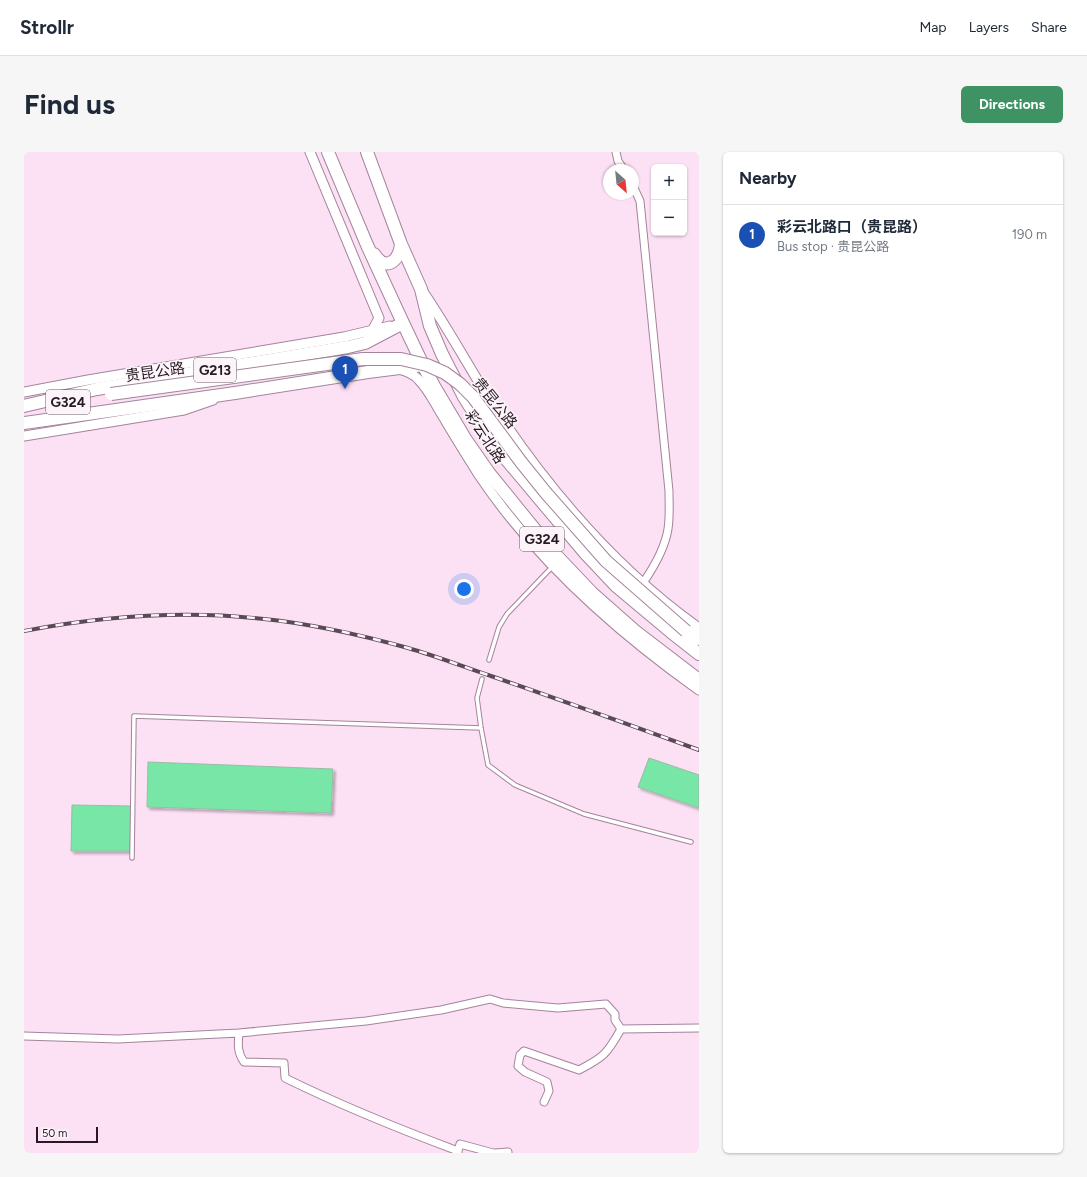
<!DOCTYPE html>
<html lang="en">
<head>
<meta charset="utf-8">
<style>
	body { margin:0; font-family:Figtree,"Noto Sans SC",sans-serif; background:#f6f6f7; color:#1f2937 }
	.controls { position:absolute; right:12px; top:12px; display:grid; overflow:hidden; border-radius:6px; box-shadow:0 1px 3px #0004 }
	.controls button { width:36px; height:36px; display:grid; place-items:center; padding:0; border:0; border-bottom:1px solid #e0e1e3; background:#fff; color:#1f2937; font:20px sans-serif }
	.compass { position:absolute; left:579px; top:12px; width:36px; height:36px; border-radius:50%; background:#fff; box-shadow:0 1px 3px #0004; rotate:153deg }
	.scale { position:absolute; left:12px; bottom:10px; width:62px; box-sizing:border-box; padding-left:4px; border:2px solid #271a24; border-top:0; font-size:11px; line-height:14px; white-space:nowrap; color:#271a24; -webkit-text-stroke:3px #fcf4f9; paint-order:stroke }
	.you { position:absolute; left:440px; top:437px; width:14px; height:14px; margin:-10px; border:3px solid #fff; border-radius:50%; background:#1a73e8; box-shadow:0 0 0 6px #1a73e833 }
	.badge { display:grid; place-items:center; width:26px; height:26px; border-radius:50%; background:#3f9264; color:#fff; font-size:13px; font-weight:700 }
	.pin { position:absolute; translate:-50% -33px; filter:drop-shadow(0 1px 2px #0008) }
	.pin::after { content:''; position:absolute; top:21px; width:14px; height:12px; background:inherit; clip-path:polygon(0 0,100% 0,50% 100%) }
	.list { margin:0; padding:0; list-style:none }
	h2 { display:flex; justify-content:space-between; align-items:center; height:52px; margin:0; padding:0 16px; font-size:17px }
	h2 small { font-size:13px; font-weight:400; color:#747a83 }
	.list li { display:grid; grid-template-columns:26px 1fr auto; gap:12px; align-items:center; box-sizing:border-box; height:60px; padding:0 16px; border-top:1px solid #e0e1e3 }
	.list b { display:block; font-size:15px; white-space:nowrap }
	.list p { margin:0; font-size:13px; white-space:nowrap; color:#747a83 }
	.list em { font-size:13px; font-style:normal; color:#747a83 }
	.map { position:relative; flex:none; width:675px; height:1001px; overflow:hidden; border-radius:6px }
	header { display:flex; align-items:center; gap:24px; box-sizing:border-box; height:56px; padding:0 20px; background:#fff; border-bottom:1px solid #e0e1e3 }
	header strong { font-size:19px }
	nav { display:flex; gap:22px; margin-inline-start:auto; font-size:14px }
	.intro { display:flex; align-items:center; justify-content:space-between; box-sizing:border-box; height:96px; padding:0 24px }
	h1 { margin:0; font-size:28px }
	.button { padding:10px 18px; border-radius:6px; background:#3f9264; color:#fff; font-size:14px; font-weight:700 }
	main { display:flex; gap:24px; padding:0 24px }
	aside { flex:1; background:#fff; border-radius:6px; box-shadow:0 1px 3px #0004 }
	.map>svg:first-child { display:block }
	.building { fill:#77e6a6; stroke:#99bca5; filter:url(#shadow) }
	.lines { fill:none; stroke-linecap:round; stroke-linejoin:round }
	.service-casing { stroke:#a4849b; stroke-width:5.5 }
	.minor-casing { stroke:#a4849b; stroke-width:9 }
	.tertiary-casing { stroke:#a4849b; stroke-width:11 }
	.trunk-casing { stroke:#a4849b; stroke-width:14 }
	.service { stroke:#fff; stroke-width:3.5 }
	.minor { stroke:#fff; stroke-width:7 }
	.tertiary { stroke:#fff; stroke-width:9 }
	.trunk { stroke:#fff; stroke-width:12 }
	.rail-casing { stroke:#5a4956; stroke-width:4 }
	.rail { stroke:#fcf4f9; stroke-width:2.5; stroke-dasharray:8; stroke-linecap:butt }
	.trunk-bridge-casing { stroke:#a4849b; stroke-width:14; stroke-linecap:butt }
	.trunk-bridge { stroke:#fff; stroke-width:12 }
	.labels { text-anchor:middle; stroke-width:3.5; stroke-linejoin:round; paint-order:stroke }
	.shield { fill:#fcf4f9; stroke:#675b64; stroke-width:1 }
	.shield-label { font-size:14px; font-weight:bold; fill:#271a24 }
	.street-label { font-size:15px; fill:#271a24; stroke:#fcf4f9 }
</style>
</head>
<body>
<header>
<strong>Strollr</strong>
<nav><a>Map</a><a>Layers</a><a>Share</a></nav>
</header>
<div class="intro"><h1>Find us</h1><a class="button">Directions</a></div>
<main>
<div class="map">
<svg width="675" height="1001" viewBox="0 0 675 1001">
	<defs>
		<filter id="shadow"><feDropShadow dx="2.5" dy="2.5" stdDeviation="1" flood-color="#0004"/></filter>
	</defs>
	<rect width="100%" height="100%" fill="#fce0f4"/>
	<path class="building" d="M 625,606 L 675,623 L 675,656 L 614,635 Z
		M 124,610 L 309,617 L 307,661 L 123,655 Z
		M 48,653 L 107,654 L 106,699 L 47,699 Z"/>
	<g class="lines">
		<defs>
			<path id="service" d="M 465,508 L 475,475 L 483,462 L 528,415
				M 458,527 L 453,546 L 457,576 L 464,613 L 491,633 L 560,662 L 667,690
				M 108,706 L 110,564 L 457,576"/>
			<path id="minor" d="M 592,0 L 594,9 L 600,18
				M 609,34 L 616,49 L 645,339 C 645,351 646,364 644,377 C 641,396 630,415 619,431
				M 215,881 C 214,892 213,900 220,910 L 260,911 L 261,926 C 318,954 375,977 434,999 L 434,1001
				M 0,884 L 94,887 L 215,881 L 342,869 L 417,858 L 466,847 L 479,851 L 534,856 L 582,852 L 591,862 L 591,868 L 597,877 L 675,876
				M 520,950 L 525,939 L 523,930 L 501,920 L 494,914 L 496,903 L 500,899 L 555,918 C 580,905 583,902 597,877
				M 434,999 L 436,992 L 469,1001
				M 471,1001 L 484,1000"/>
			<path id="tertiary" d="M 286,0 L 355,166 L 348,179
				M 400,141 C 425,178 446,217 470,255 C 525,338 593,418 675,476
				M 374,217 C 382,219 390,222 395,228 C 406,239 412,254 420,266 C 431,285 443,304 455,323 C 512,408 592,479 675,538
				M 0,240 L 64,228 L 320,185 L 366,174
				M 0,284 L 160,258 L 189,248"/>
			<path id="trunk" d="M 304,0 L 343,93 L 379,171 L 399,213 L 410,234 L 442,288 L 465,321 L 530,401 L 568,441 L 611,479 L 675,528
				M 343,0 L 377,92 L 397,137 L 406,174 L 418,202 L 440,245 L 471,294 L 561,401 L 592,434 L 647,480 L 675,502
				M 350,102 C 361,120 375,110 377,92
				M 0,254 L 73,237 L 324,195 L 341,191 L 379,171
				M 0,271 L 211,241 L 344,220 L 399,213
				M 662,479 L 675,487"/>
		</defs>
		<use href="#service" class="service-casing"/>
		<use href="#minor" class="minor-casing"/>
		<use href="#tertiary" class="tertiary-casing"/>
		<use href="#trunk" class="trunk-casing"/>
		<use href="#service" class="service"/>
		<use href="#minor" class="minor"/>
		<use href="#tertiary" class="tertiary"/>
		<use href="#trunk" class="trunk"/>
		<defs>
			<path id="rail" d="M 0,479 C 79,464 160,458 240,467 C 289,472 337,483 384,496 C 412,504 440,515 467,524 C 537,548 606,573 675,598"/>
		</defs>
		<use href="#rail" class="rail-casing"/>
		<use href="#rail" class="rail"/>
		<defs>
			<path id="trunk-bridge" d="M 87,242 L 339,207 L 377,207 L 403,213 L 421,221 L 436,232 L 449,245 L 497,310 L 522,341 L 582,409 L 662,479"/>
		</defs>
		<use href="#trunk-bridge" class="trunk-bridge-casing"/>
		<use href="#trunk-bridge" class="trunk-bridge"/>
	</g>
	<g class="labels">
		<g class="shield">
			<rect x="170" y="206" width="42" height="24" rx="3"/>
			<rect x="22" y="238" width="44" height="24" rx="3"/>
			<rect x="496" y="375" width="44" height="24" rx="3"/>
		</g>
		<g class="shield-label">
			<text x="191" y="223">G213</text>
			<text x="44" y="255">G324</text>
			<text x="518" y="392">G324</text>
		</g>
		<g class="street-label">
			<text transform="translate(131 220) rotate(-8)" y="5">贵昆公路</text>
			<text transform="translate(471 251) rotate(51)" y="5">贵昆公路</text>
			<text transform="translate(461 285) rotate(57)" y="5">彩云北路</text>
		</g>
	</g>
</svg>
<div class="controls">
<button>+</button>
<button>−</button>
</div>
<svg class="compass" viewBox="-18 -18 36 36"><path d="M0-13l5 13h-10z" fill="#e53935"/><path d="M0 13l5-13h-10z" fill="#747a83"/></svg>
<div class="scale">50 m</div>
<div class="you"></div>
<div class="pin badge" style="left:321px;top:237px;background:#1a4fb4">1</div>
</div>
<aside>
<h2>Nearby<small></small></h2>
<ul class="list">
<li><span class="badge" style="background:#1a4fb4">1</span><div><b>彩云北路口（贵昆路）</b><p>Bus stop · 贵昆公路</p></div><em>190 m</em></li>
</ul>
</aside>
</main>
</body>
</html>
